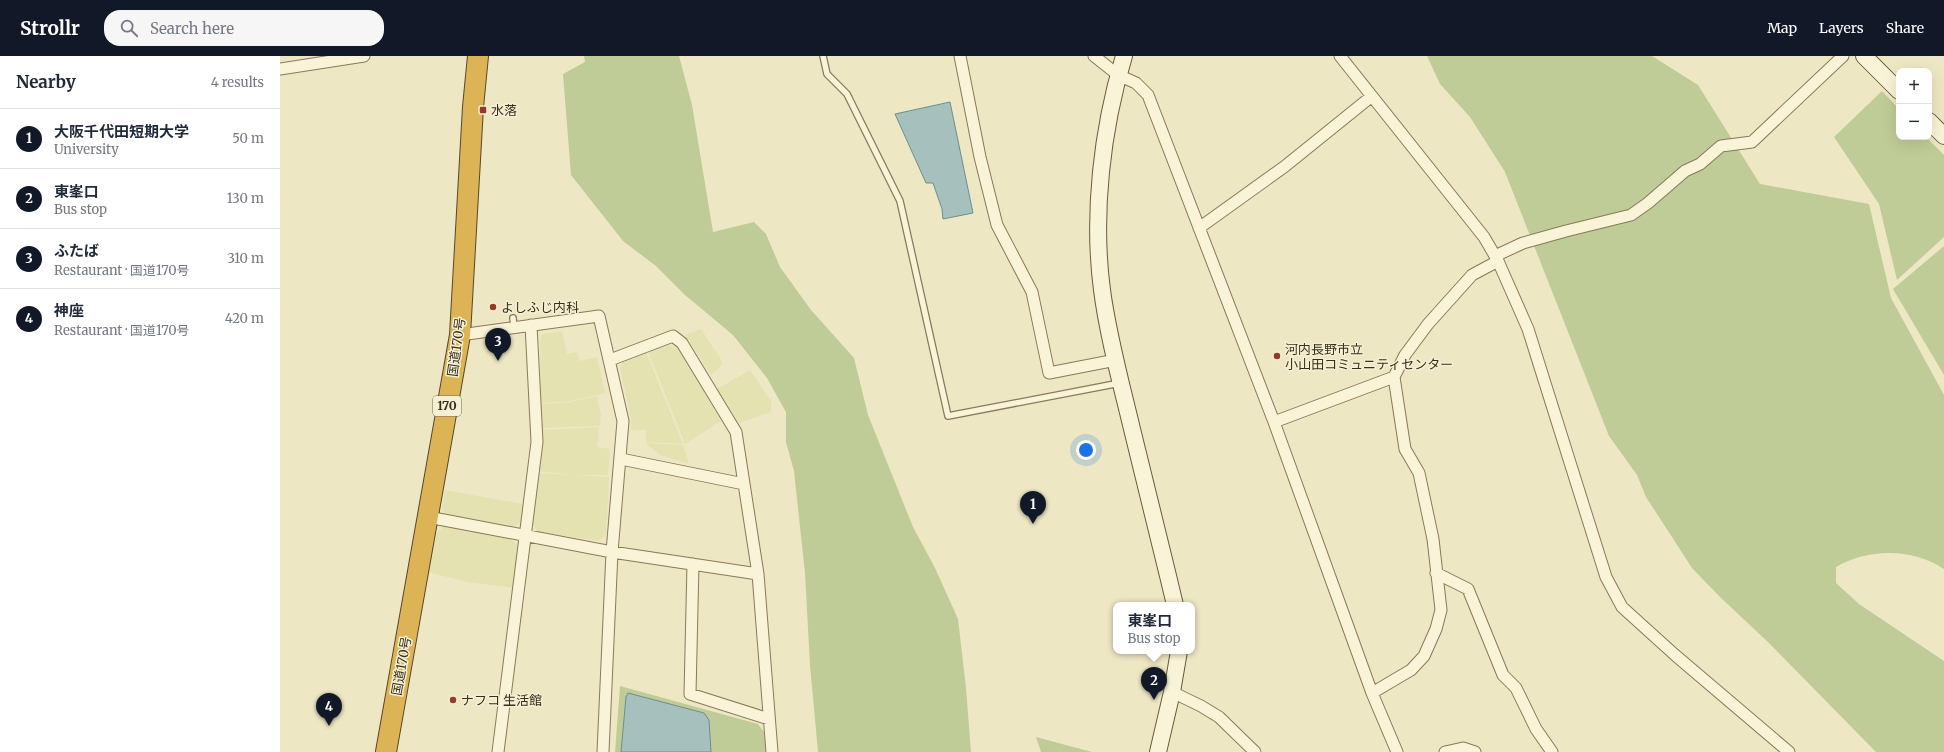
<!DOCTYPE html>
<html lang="en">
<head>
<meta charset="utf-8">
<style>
	body { margin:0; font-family:Merriweather,"Noto Sans JP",serif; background:#f6f6f7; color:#1f2937 }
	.controls { position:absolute; right:12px; top:12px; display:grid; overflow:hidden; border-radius:8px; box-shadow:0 4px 16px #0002 }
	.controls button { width:36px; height:36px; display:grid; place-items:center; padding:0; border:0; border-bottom:1px solid #e0e1e3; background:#fff; color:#1f2937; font:20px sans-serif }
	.you { position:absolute; left:806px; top:394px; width:14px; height:14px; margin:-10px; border:3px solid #fff; border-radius:50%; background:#1a73e8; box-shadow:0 0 0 6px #1a73e833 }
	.badge { display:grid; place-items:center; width:26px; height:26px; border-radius:50%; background:#111827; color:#fff; font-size:13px; font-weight:700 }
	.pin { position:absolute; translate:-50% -33px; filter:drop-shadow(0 1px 2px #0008) }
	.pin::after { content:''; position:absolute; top:21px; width:14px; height:12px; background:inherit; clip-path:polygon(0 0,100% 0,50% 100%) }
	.popup { position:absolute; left:833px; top:546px; width:82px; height:52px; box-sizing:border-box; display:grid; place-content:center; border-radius:8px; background:#fff; filter:drop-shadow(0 1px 3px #0005); font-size:13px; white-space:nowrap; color:#747a83 }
	.popup b { font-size:15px; color:#1f2937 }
	.popup::after { content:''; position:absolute; left:50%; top:100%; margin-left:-8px; border:8px solid transparent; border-top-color:#fff }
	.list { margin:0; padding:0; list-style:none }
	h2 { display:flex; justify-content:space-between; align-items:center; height:52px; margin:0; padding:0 16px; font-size:17px }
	h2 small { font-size:13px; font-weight:400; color:#747a83 }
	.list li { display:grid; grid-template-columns:26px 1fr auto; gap:12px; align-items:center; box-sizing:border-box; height:60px; padding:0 16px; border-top:1px solid #e0e1e3 }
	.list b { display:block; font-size:15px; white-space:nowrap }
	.list p { margin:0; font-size:13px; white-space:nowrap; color:#747a83 }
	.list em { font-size:13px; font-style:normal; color:#747a83 }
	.icon { flex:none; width:22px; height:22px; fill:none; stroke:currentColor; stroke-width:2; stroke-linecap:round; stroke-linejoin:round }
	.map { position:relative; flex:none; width:1664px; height:696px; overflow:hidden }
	header { display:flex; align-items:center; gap:24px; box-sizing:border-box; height:56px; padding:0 20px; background:#111827; color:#fff }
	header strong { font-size:19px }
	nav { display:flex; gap:22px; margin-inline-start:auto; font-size:14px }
	.search { width:280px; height:36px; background:#f6f6f7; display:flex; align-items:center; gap:10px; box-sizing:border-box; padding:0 14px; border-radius:16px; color:#747a83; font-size:15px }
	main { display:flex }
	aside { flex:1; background:#fff }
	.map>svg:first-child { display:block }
	.farmland { fill:#e4e2b1 }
	.green { fill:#bfcc97 }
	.water { fill:#a6c1bd; stroke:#6c8f8b }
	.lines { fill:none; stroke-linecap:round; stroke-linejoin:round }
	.lane-casing { stroke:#88795a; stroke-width:8 }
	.street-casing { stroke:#88795a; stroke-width:13 }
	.secondary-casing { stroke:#6a5a3d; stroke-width:18 }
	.highway-casing { stroke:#56462e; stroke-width:22 }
	.lane { stroke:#f9f3d7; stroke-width:5.5 }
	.street { stroke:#f9f3d7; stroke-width:11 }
	.secondary { stroke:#f9f3d7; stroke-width:16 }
	.highway { stroke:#ddb455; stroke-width:20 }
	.poi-dot { fill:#97392a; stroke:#f5f0d3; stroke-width:1.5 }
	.labels { text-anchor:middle; stroke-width:3; stroke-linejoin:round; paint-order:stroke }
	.shield { fill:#f5f0d3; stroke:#716854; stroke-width:1 }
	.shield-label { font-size:12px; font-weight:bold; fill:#382e1e }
	.poi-label { font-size:13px; fill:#382e1e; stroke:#f5f0d3; text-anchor:start }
	.street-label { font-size:13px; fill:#382e1e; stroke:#f5f0d3 }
</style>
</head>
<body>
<header>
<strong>Strollr</strong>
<div class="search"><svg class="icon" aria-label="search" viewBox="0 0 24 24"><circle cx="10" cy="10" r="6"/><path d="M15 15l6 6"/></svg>Search here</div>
<nav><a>Map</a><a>Layers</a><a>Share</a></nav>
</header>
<main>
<aside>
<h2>Nearby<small>4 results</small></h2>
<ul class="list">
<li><span class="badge">1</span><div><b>大阪千代田短期大学</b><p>University</p></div><em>50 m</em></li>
<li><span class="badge">2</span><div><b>東峯口</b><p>Bus stop</p></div><em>130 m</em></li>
<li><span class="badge">3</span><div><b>ふたば</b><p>Restaurant · 国道170号</p></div><em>310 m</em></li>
<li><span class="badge">4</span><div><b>神座</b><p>Restaurant · 国道170号</p></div><em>420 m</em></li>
</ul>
</aside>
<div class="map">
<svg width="1664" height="696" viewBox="0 0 1664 696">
	<rect width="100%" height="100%" fill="#eee7c4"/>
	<path class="farmland" d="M 421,273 L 442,305 L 442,309 L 431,319 L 405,279 Z
		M 282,275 L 287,298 L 296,296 L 300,305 L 317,301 L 325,337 L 291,345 L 261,347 L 260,282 L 263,278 Z
		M 387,288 L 399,293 L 441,365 L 405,388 L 368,295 Z
		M 366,296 L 403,388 L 366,386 L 366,374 L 351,374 L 351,363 L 340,312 L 344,304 Z
		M 470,314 L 491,345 L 491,356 L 459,367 L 437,333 Z
		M 317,340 L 321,359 L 320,370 L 262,372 L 261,348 L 291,346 Z
		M 319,371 L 317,391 L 330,393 L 328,419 L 293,419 L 258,415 L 262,374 Z
		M 366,387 L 403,389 L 409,408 L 380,399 Z
		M 258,417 L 329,421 L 326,479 L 319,485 L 258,476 L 253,469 Z
		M 165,434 L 243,448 L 242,466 L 233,471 L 167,460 L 162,454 Z
		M 165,469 L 231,483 L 240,492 L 234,532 L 187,526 L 148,516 L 156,478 Z"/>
	<path class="green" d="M 304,0 L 399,0 L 412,49 L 433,176 L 474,166 L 486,178 L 500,211 L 531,254 L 574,302 L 588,359 L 633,471 L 655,512 L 678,563 L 686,632 L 691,696 L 538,696 L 530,609 L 525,517 L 514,415 L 506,386 L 506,356 L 487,322 L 453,279 L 405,239 L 376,210 L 343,185 L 291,119 L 283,18 L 305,6 Z
		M 1147,0 L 1372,0 L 1418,29 L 1480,128 L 1589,148 L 1611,242 L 1664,339 L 1664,513 C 1633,492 1588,492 1556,511 L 1556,527 L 1579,548 L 1664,605 L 1664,696 L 1596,696 L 1490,588 L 1439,540 L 1412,512 L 1392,481 L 1366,441 L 1357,419 L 1329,380 L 1225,116 L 1190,61 L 1160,28 Z
		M 1602,35 L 1619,53 L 1619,81 L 1646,81 L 1664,99 L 1664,181 L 1617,224 L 1599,148 L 1554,81 Z
		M 1664,190 L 1664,319 L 1613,233 Z
		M 340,630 L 478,668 L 484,676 L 486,696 L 335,696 Z
		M 756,681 L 812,696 L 761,696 Z"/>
	<path class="water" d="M 670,46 L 693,157 L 663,163 L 662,153 L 653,127 L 646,127 L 615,58 Z
		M 348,637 L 424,657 L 429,664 L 431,696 L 341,696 L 346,641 Z"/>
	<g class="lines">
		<defs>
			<path id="lane" d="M 543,0 L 547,18 L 567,38 L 620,145 L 668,360 L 840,327
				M 233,262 L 234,271"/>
			<path id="street" d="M 680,0 L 700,101 L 717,169 L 752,236 L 769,317 L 836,304
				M 814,0 L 838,19 L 856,27 L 868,39 L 994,366 L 1092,637 L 1117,696
				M 1060,0 L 1204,181 L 1218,205 L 1248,273 L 1326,521 L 1342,551 L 1395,599 L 1509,696
				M 0,13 L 84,0
				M 919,172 L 1004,111 L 1092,40
				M 1215,200 L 1243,187 L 1286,175 L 1351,159 L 1368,147 L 1405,115 L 1420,108 L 1441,90 L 1472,86 L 1563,0
				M 180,279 L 319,260 L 343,365 L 332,496 L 323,696
				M 330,304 L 393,280 L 402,287 L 456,376 L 478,518 L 492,696
				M 994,366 L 1114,321
				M 341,403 L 464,428
				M 148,461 L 332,496 L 478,518
				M 413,508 L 410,638 L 489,663
				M 1156,517 L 1188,533 L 1223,619 L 1236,632 L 1256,673 L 1272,696
				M 892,636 L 921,650 L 939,661 L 975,696
				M 1092,637 L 1131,614 L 1144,600 L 1156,573 L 1161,554 L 1153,483 L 1139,417 L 1125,393 L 1114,321 L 1125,299 L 1148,268 L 1192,219 L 1218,205
				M 218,696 L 257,386 L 251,269
				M 1165,696 L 1183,692 L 1195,696"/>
			<path id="secondary" d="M 844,0 C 822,73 812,158 822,234 C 828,280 841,327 852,373 C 866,431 881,490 895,549
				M 1584,0 L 1619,35
				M 1649,65 L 1664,80
				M 878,696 L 892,636 L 899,595"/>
			<path id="highway" d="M 106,696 L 180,279 L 193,51 L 198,0"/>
		</defs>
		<use href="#lane" class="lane-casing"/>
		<use href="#street" class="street-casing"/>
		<use href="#secondary" class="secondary-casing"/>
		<use href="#highway" class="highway-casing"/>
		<use href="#lane" class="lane"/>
		<use href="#street" class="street"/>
		<use href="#secondary" class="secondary"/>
		<use href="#highway" class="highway"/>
	</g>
	<g class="poi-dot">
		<rect x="199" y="50" width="8" height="8" rx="2"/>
		<circle cx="213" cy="251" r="4"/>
		<circle cx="997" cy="300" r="4"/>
		<circle cx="173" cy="644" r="4"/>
	</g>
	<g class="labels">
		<rect class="shield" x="153" y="340" width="28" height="20" rx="3"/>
		<g class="shield-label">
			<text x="167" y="354">170</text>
		</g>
		<g class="poi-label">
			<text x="211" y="59">水落</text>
			<text x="221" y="256">よしふじ内科</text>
			<text x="1005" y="298">河内長野市立<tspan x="1005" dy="15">小山田コミュニティセンター</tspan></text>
			<text x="181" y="649">ナフコ 生活館</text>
		</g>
		<g class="street-label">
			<text transform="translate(176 291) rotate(-82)" y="5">国道170号</text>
			<text transform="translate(121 610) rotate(-80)" y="5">国道170号</text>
		</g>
	</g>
</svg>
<div class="controls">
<button>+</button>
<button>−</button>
</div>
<div class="you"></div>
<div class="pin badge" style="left:753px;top:468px">1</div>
<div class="pin badge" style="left:874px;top:644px">2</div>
<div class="popup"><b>東峯口</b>Bus stop</div>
<div class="pin badge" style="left:218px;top:305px">3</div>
<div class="pin badge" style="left:49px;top:670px">4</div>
</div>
</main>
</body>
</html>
